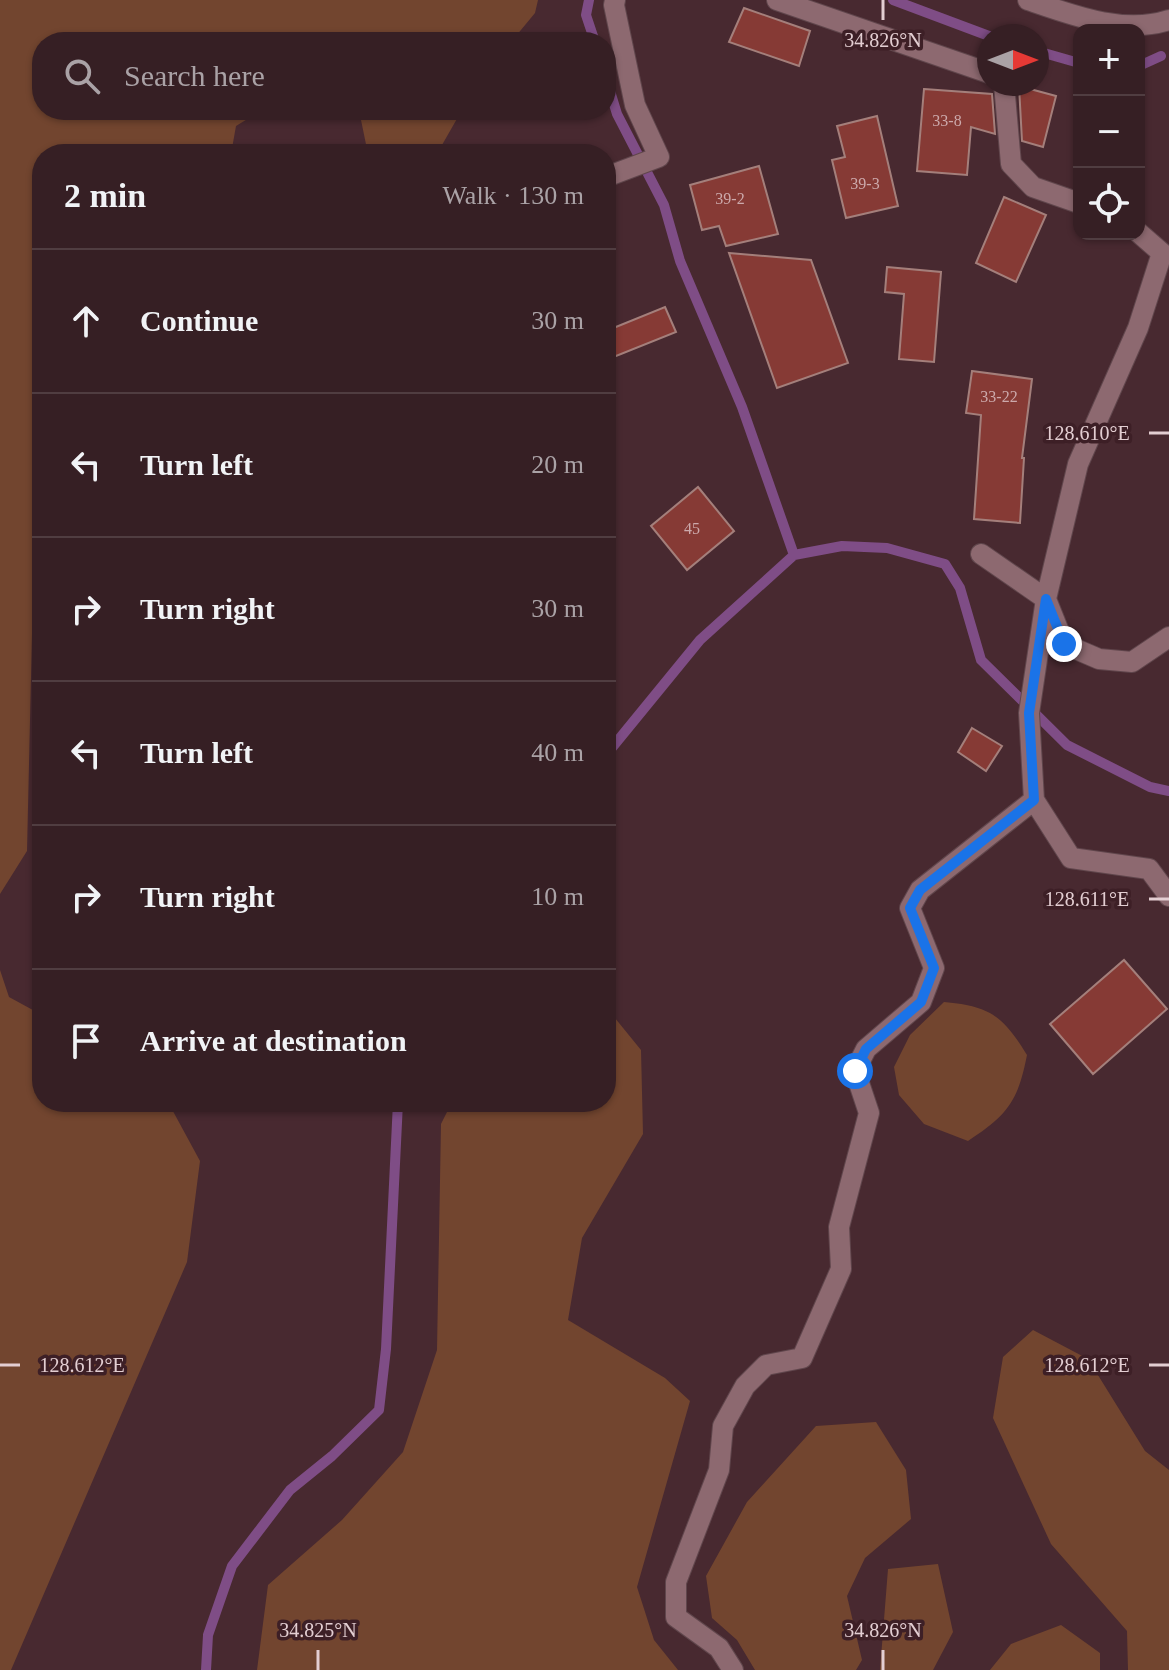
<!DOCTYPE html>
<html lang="en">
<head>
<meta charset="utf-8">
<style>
	body { margin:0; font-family:Georgia,serif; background:#3d272c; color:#f1f3f6 }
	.controls { position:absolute; right:24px; top:24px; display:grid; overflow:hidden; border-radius:16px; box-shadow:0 2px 6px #0004 }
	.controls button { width:72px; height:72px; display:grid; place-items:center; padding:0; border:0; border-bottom:2px solid #503d41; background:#361f24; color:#f1f3f6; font:40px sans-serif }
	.compass { position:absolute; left:977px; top:24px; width:72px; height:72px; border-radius:50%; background:#361f24; box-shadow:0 2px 6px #0004; rotate:90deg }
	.stop { position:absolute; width:24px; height:24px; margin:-18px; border:6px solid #1a73e8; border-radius:50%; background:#fff }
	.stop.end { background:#1a73e8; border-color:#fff; box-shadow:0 2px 8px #0008 }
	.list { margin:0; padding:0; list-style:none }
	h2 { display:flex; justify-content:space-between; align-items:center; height:104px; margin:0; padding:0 32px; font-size:34px }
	h2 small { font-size:26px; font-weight:400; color:#aaa2a6 }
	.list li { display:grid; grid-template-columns:52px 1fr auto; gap:24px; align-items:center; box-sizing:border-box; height:144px; padding:0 32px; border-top:2px solid #503d41 }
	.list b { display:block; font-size:30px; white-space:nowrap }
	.list em { font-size:26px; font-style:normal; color:#aaa2a6 }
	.icon { flex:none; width:44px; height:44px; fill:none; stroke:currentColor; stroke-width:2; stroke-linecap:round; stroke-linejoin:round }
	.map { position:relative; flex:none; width:1169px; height:1670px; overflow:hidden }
	.search { position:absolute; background:#361f24; box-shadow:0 2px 6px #0004; left:32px; top:32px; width:584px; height:88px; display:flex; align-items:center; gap:20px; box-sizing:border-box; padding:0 28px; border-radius:32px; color:#aaa2a6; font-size:30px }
	.panel { position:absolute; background:#361f24; box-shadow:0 2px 6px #0004; left:32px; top:144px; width:584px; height:968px; border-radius:32px }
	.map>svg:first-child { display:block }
	.green { fill:#72452f }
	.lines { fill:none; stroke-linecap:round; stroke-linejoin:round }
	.stream { stroke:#7f4d86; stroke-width:10 }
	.building { fill:#863a35; stroke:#a47f7b; stroke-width:2 }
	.lane-casing { stroke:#60464c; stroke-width:22 }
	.street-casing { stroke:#60464c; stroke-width:22 }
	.lane { stroke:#8d6970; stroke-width:20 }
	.street { stroke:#8d6970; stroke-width:20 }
	.route { stroke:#1a73e8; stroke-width:10 }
	.ticks { fill:none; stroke:#e3ced2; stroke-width:3 }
	.labels { text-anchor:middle; stroke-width:7; stroke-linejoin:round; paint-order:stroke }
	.number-label { font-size:16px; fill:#cca9ab }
	.ticks-label { font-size:20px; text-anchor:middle; fill:#e3ced2; stroke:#3d1f26; stroke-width:7; stroke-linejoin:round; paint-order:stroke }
</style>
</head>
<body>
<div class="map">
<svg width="1169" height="1670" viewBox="0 0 1169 1670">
	<rect width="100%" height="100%" fill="#482930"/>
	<path class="green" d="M 0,0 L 538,0 L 535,13 L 511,42 L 42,42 L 42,110 L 262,110 L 236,126 L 231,154 L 42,154 L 42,629 L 32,634 L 27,851 L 0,894 Z
		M 354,110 L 462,110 L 442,145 L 444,154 L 368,154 L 361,120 Z
		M 0,970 L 9,997 L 42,1015 L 42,1102 L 168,1102 L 200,1161 L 187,1262 L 11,1670 L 0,1670 Z
		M 944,1002 C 990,1006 1003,1016 1027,1055 C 1018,1101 1008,1115 968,1141 L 924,1124 L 899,1095 L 894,1067 L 910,1035 Z
		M 606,1007 L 641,1050 L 643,1134 L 582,1238 L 568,1320 L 665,1378 L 690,1401 L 637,1587 L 654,1640 L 678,1670 L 257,1670 L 268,1585 L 342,1520 L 403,1452 L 437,1350 L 441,1124 L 452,1102 L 606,1102 Z
		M 1033,1330 L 1088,1359 L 1145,1451 L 1169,1470 L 1169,1670 L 1128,1670 L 1127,1631 L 1051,1544 L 993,1418 L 1003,1357 Z
		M 876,1422 L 906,1470 L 911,1519 L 865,1558 L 847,1596 L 862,1660 L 856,1670 L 755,1670 L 737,1640 L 712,1618 L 706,1576 L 747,1502 L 816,1426 Z
		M 938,1564 L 953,1632 L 933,1670 L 880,1670 L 888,1569 Z
		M 1061,1625 L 1100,1653 L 1100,1670 L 990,1670 L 1011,1644 Z"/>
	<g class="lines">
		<path class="stream" d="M 589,0 L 586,15 L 595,42
			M 893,0 L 989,36
			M 1037,51 L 1079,63
			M 1139,66 L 1161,56
			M 606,78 L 617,114 L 664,205 L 680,261 L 742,407 L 794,555 L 700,640 L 606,755
			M 794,555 L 842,546 L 887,548 L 945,564 L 960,588 L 981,660 L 1067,745 L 1150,787 L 1169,791
			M 206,1670 L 208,1635 L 232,1566 L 290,1490 L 332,1456 L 379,1410 L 386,1349 L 398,1102"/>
	</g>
	<path class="building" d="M 744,8 L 810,31 L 799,66 L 729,42 Z
		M 1019,86 L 1056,96 L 1043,147 L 1022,141 Z
		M 924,89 L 992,94 L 995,134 L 971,127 L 967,175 L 917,171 Z
		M 877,116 L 898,206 L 846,218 L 832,160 L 845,157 L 837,126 Z
		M 759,166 L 778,234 L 726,246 L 719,226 L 702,230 L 690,185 Z
		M 1004,197 L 1046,215 L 1016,282 L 976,263 Z
		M 729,253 L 811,260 L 848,363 L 777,388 Z
		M 887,267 L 941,272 L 934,362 L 899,359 L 904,294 L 885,292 Z
		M 665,307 L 676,332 L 606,360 L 606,331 Z
		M 972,371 L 1032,379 L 1022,458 L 1024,458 L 1020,523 L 974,519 L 981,415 L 966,413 Z
		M 698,487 L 734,531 L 687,570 L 651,526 Z
		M 972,728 L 1002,746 L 986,771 L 958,752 Z
		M 1124,960 L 1167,1009 L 1093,1074 L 1050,1024 Z"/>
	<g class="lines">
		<defs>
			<path id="lane" d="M 777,0 L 989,73
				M 1028,0 C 1072,15 1123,35 1169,20
				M 1004,84 L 1011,164 L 1033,187 L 1079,203
				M 981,554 L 1046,599 L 1064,644 L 1099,659 L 1132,662 L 1169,637
				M 1034,800 L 1071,858 L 1149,869 L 1169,896
				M 733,1670 L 719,1648 L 676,1617 L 676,1582 L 719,1470 L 723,1426 L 745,1386 L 766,1365 L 802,1358 L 841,1269 L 839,1227 L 869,1113 L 855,1071 L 866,1049 L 921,1002 L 934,968 L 910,908 L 920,890 L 1034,800 L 1029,713 L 1046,599 L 1078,464 L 1138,328 L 1162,253 L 1139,233"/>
			<path id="street" d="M 606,177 L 659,157 L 635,105 L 614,5 L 615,0"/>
		</defs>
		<use href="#lane" class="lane-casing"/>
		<use href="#street" class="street-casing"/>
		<use href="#lane" class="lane"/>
		<use href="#street" class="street"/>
	</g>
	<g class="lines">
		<path class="route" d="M 855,1071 L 866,1049 L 921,1002 L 934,968 L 910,908 L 920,890 L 1034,800 L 1029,713 L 1046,599 L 1064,644"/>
	</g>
	<path class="ticks" d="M 883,0 L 883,20M 1149,433 L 1169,433M 1149,899 L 1169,899M 0,1365 L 20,1365M 1149,1365 L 1169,1365M 318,1650 L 318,1670M 883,1650 L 883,1670"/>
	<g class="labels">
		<g class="number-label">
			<text x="947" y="126">33-8</text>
			<text x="865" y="189">39-3</text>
			<text x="730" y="204">39-2</text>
			<text x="999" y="402">33-22</text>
			<text x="692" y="534">45</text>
		</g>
	</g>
	<g class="ticks-label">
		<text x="883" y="47">34.826°N</text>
		<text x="1087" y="440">128.610°E</text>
		<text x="1087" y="906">128.611°E</text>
		<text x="1087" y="1372">128.612°E</text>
		<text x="82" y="1372">128.612°E</text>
		<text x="318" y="1637">34.825°N</text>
		<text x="883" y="1637">34.826°N</text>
	</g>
</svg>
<div class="controls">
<button>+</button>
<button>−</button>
<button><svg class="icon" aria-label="locate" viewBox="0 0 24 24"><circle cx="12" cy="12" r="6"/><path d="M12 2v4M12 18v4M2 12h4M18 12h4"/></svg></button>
</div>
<svg class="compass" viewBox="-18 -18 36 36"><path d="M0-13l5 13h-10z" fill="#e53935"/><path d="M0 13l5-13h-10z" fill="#aaa2a6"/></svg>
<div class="stop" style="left:855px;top:1071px"></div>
<div class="stop end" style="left:1064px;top:644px"></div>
<div class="search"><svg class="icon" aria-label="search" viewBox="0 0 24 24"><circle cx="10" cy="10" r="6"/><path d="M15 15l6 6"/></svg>Search here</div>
<section class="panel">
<h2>2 min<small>Walk · 130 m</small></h2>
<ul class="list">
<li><svg class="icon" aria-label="ahead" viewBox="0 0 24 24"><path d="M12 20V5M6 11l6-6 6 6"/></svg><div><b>Continue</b></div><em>30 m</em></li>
<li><svg class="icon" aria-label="left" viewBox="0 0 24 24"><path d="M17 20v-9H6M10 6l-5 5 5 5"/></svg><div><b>Turn left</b></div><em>20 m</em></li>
<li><svg class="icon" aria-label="right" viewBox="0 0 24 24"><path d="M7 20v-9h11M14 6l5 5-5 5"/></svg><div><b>Turn right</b></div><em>30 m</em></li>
<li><svg class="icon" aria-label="left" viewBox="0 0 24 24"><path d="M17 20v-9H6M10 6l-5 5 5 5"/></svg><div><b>Turn left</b></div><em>40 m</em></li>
<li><svg class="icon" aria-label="right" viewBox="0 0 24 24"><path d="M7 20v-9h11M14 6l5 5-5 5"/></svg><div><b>Turn right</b></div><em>10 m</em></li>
<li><svg class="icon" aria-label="arrive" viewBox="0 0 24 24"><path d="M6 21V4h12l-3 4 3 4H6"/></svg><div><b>Arrive at destination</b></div></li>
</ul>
</section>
</div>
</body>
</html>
